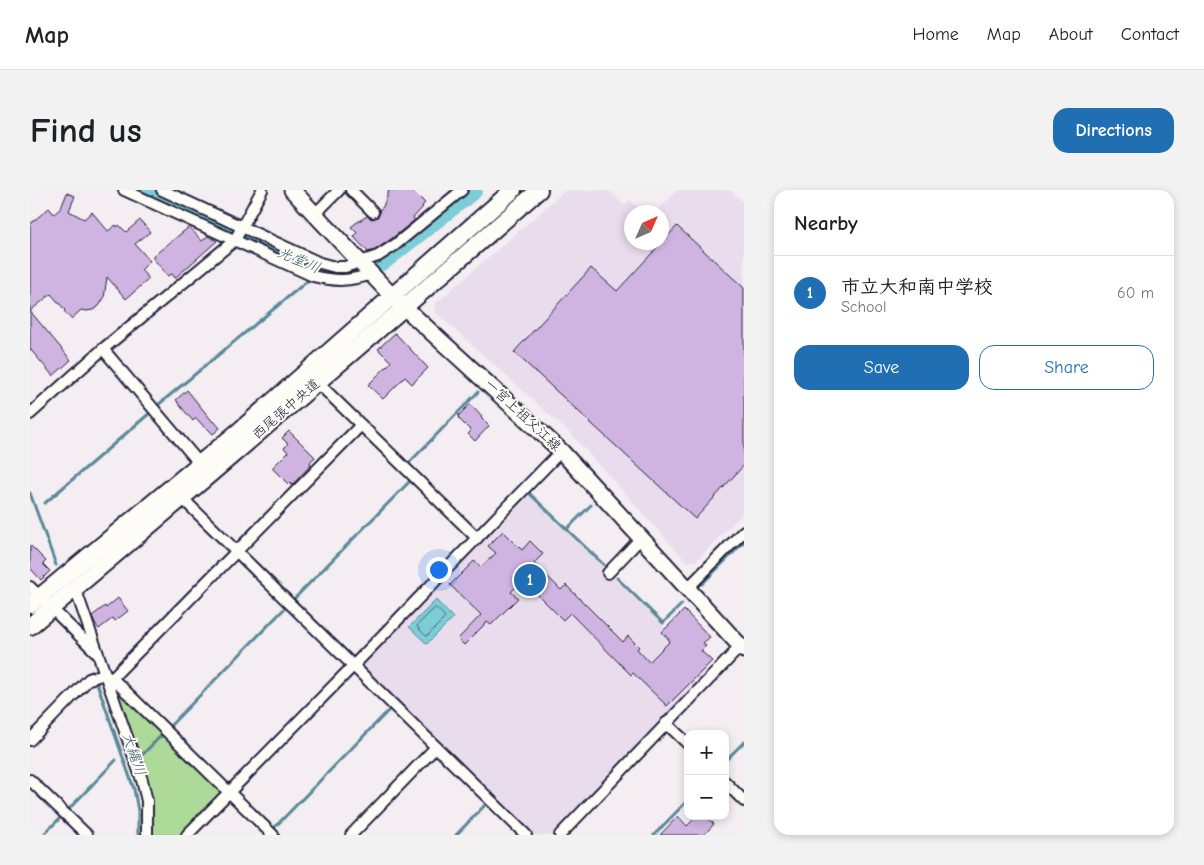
<!DOCTYPE html>
<html lang="en">
<head>
<meta charset="utf-8">
<style>
	body { margin:0; font-family:"Comic Neue","Klee One",sans-serif; background:#f2f2f2; color:#202124 }
	.controls { position:absolute; right:15px; bottom:15px; display:grid; overflow:hidden; border-radius:10px; box-shadow:0 2px 8px #0003 }
	.controls button { width:45px; height:45px; display:grid; place-items:center; padding:0; border:0; border-bottom:1px solid #e0e0e0; background:#fff; color:#202124; font:25px sans-serif }
	.compass { position:absolute; left:594px; top:15px; width:45px; height:45px; border-radius:50%; background:#fff; box-shadow:0 2px 8px #0003; rotate:45deg }
	.you { position:absolute; left:408px; top:379px; width:18px; height:18px; margin:-12px; border:4px solid #fff; border-radius:50%; background:#1a73e8; box-shadow:0 0 0 8px #1a73e833 }
	.badge { display:grid; place-items:center; width:32px; height:32px; border-radius:50%; background:#1f6fb2; color:#fff; font-size:16px; font-weight:700 }
	.pin { position:absolute; translate:-50% -50%; border:2px solid #fff; box-shadow:0 1px 5px #0006 }
	.list { margin:0; padding:0; list-style:none }
	h2 { display:flex; justify-content:space-between; align-items:center; height:65px; margin:0; padding:0 20px; font-size:21px }
	h2 small { font-size:16px; font-weight:400; color:#757577 }
	.list li { display:grid; grid-template-columns:32px 1fr auto; gap:15px; align-items:center; box-sizing:border-box; height:75px; padding:0 20px; border-top:1px solid #e0e0e0 }
	.list b { display:block; font-size:19px; white-space:nowrap }
	.list p { margin:0; font-size:16px; white-space:nowrap; color:#757577 }
	.list em { font-size:16px; font-style:normal; color:#757577 }
	.actions { display:flex; gap:10px; padding:15px 20px }
	.actions a { flex:1; padding:11px 0; border:1px solid #1f6fb2; border-radius:15px; text-align:center; font-size:18px; color:#1f6fb2 }
	.actions .main { background:#1f6fb2; color:#fff }
	.map { position:relative; flex:none; width:714px; height:645px; overflow:hidden; border-radius:15px }
	header { display:flex; align-items:center; gap:30px; box-sizing:border-box; height:70px; padding:0 25px; background:#fff; border-bottom:1px solid #e0e0e0 }
	header strong { font-size:24px }
	nav { display:flex; gap:28px; margin-inline-start:auto; font-size:18px }
	.intro { display:flex; align-items:center; justify-content:space-between; box-sizing:border-box; height:120px; padding:0 30px }
	h1 { margin:0; font-size:35px }
	.button { padding:12px 22px; border-radius:15px; background:#1f6fb2; color:#fff; font-size:18px; font-weight:700 }
	main { display:flex; gap:30px; padding:0 30px }
	aside { flex:1; background:#fff; border-radius:15px; box-shadow:0 2px 8px #0003 }
	.map>svg:first-child { display:block }
</style>
</head>
<body>
<header>
<strong>Map</strong>
<nav><a>Home</a><a>Map</a><a>About</a><a>Contact</a></nav>
</header>
<div class="intro"><h1>Find us</h1><a class="button">Directions</a></div>
<main>
<div class="map">
<svg width="714" height="645" viewBox="0 0 714 645">
	<rect width="100%" height="100%" fill="#f4edf2"/>
	<filter id="ink" filterUnits="userSpaceOnUse"><feTurbulence type="fractalNoise" baseFrequency=".02" numOctaves="2"/><feDisplacementMap in="SourceGraphic" scale="10" xChannelSelector="R" yChannelSelector="G"/><feConvolveMatrix kernelMatrix="1 2 1 2 8 2 1 2 1" color-interpolation-filters="sRGB"/></filter>
	<g filter="url(#ink)">
		<g fill="#e9dced">
			<polygon points="536,0 578,0 594,15 600,10 613,22 602,22 602,52 632,52 632,22 626,22 648,0 700,0 714,13 714,322 666,371 657,372 541,244 404,121 405,114"/>
			<polygon points="498,303 680,482 523,645 501,645 328,477"/>
		</g>
		<g fill="#adda99" stroke="#687e6a">
			<polygon points="82,493 133,542 107,569"/>
			<path d="M134 543 194 602 152 645H123C124 619 115 595 108 571Z"/>
		</g>
		<polygon fill="#7ccdd5" stroke="#588997" points="406,410 423,428 397,454 379,437"/>
		<g fill="none" stroke-linecap="round" stroke-linejoin="round">
			<path stroke="#466679" stroke-width="1" d="M405 418C409 419 414 425 415 428L398 445 396 446 388 438 387 436Z"/>
			<g stroke="#588997" stroke-width="3">
				<polyline points="128,215 281,88"/>
				<polyline points="377,275 448,202"/>
				<polyline points="0,303 26,375"/>
				<polyline points="499,303 574,375"/>
				<polyline points="15,313 121,222"/>
				<polyline points="537,339 561,315"/>
				<polyline points="587,388 633,433 652,414"/>
				<polyline points="672,394 714,352"/>
				<polyline points="262,411 381,290"/>
				<polyline points="67,493 104,599 108,621 108,645"/>
				<polyline points="137,535 139,537 257,416"/>
				<polyline points="110,567 134,543"/>
				<polyline points="695,571 714,552"/>
				<polyline points="37,621 86,570"/>
				<polyline points="243,639 359,520"/>
				<polyline points="13,645 33,625"/>
				<polyline points="426,645 456,614"/>
				<polyline points="624,645 658,610"/>
			</g>
			<polyline stroke="#7ccdd5" stroke-width="19" points="111,0 193,35 286,78 307,84 332,80 354,70 443,0"/>
		</g>
		<g fill="#cfb3e0" stroke="#22223b">
			<polygon points="359,0 382,0 395,13 392,16 393,17 383,28 385,30 361,49 345,60 338,62 324,47 327,43 321,37 326,33 337,26 342,29 347,27 350,23 349,20 353,17"/>
			<polygon points="37,3 45,6 39,21 54,29 62,22 78,41 86,35 87,37 89,35 96,42 110,30 120,42 105,54 120,71 111,80 119,89 96,109 77,87 74,108 69,116 63,120 56,121 51,120 41,129 34,121 35,120 21,104 0,121 41,170 23,186 0,159 0,34 19,18 24,24 31,18"/>
			<polygon points="647,36 714,98 714,275 665,329 484,162 561,78 587,101"/>
			<polygon points="159,37 172,51 178,46 187,51 145,88 142,84 138,86 122,67"/>
			<polygon points="365,143 398,178 382,194 375,187 353,209 338,195 361,172 348,159"/>
			<polygon points="157,200 183,232 184,231 190,238 183,244 177,238 176,239 166,228 163,231 147,212 148,212 146,210"/>
			<polygon points="440,214 452,227 451,228 459,236 445,251 438,244 441,241 428,228 429,227 428,226"/>
			<polygon points="259,241 285,267 280,272 281,275 262,295 260,292 258,294 242,278 258,262 254,258 258,254 252,248"/>
			<polygon points="473,341 492,360 500,351 513,364 504,373 531,400 536,395 593,452 598,446 609,457 607,459 619,472 640,451 632,442 654,420 680,447 673,453 676,456 671,461 682,471 637,516 603,483 601,485 540,423 533,430 493,390 481,402 488,408 461,435 457,432 434,455 428,449 451,425 420,395 444,371 451,377 466,363 458,356"/>
			<polygon points="0,355 16,371 13,374 20,381 11,390 0,378"/>
			<polygon points="88,408 98,421 85,431 83,428 69,439 65,434 62,426 75,416 76,418"/>
			<polygon points="648,626 657,636 667,626 675,626 684,634 674,645 630,645"/>
		</g>
		<g fill="none" stroke-linecap="round" stroke-linejoin="round">
			<g stroke="#22223b" stroke-width="14">
				<g id="street">
					<path d="M94 0 283 86C307 92 319 91 342 84"/>
					<polyline points="132,0 290,73 305,77 315,77 348,66 365,55 432,0"/>
					<polyline points="321,0 343,22"/>
					<polyline points="285,24 309,0"/>
					<polyline points="73,159 170,274"/>
					<polyline points="287,192 447,348"/>
					<polyline points="0,224 73,159 205,50 232,0"/>
					<polyline points="152,308 496,645"/>
					<polyline points="578,383 611,348"/>
					<polyline points="0,397 65,461"/>
					<polyline points="45,398 112,590 117,611 117,645"/>
					<polyline points="657,399 714,341"/>
					<polyline points="82,488 243,645"/>
					<polyline points="636,533 658,554"/>
					<polyline points="0,550 59,489 74,484 82,488 331,235"/>
					<polyline points="0,590 57,645"/>
					<polyline points="695,592 714,611"/>
					<polyline points="157,645 323,476 531,261"/>
					<polyline points="321,645 406,557"/>
					<polyline points="530,645 710,457"/>
				</g>
			</g>
			<g stroke="#22223b" stroke-width="19">
				<polyline id="secondary" points="262,0 362,106 531,261 714,460"/>
			</g>
			<g stroke="#22223b" stroke-width="20">
				<g id="primary">
					<polyline points="0,415 208,242 483,0"/>
					<path d="M0 436C171 293 341 147 509 0"/>
				</g>
			</g>
			<use href="#street" stroke="#fdfcf7" stroke-width="10"/>
			<use href="#secondary" stroke="#fdfcf7" stroke-width="15"/>
			<use href="#primary" stroke="#fdfcf7" stroke-width="16"/>
		</g>
	</g>
	<g text-anchor="middle" dominant-baseline="central" stroke-width="4" stroke-linejoin="round" paint-order="stroke">
		<g font-size="14" fill="#22223b" stroke="#fdfcf7">
			<text transform="translate(256 219) rotate(-41)">西尾張中央道</text>
			<text transform="translate(493 225) rotate(43)">一宮上祖父江線</text>
		</g>
		<g font-size="15" font-style="italic" fill="#425e71" stroke="#fdfcf7">
			<text transform="translate(269 70) rotate(23)">光堂川</text>
			<text transform="translate(104 564) rotate(71)">大縄川</text>
		</g>
	</g>
</svg>
<div class="controls">
<button>+</button>
<button>−</button>
</div>
<svg class="compass" viewBox="-18 -18 36 36"><path d="M0-13l5 13h-10z" fill="#e53935"/><path d="M0 13l5-13h-10z" fill="#757577"/></svg>
<div class="you"></div>
<div class="pin badge" style="left:500px;top:390px">1</div>
</div>
<aside>
<h2>Nearby<small></small></h2>
<ul class="list">
<li><span class="badge">1</span><div><b>市立大和南中学校</b><p>School</p></div><em>60 m</em></li>
</ul>
<div class="actions"><a class="main">Save</a><a>Share</a></div>
</aside>
</main>
</body>
</html>
